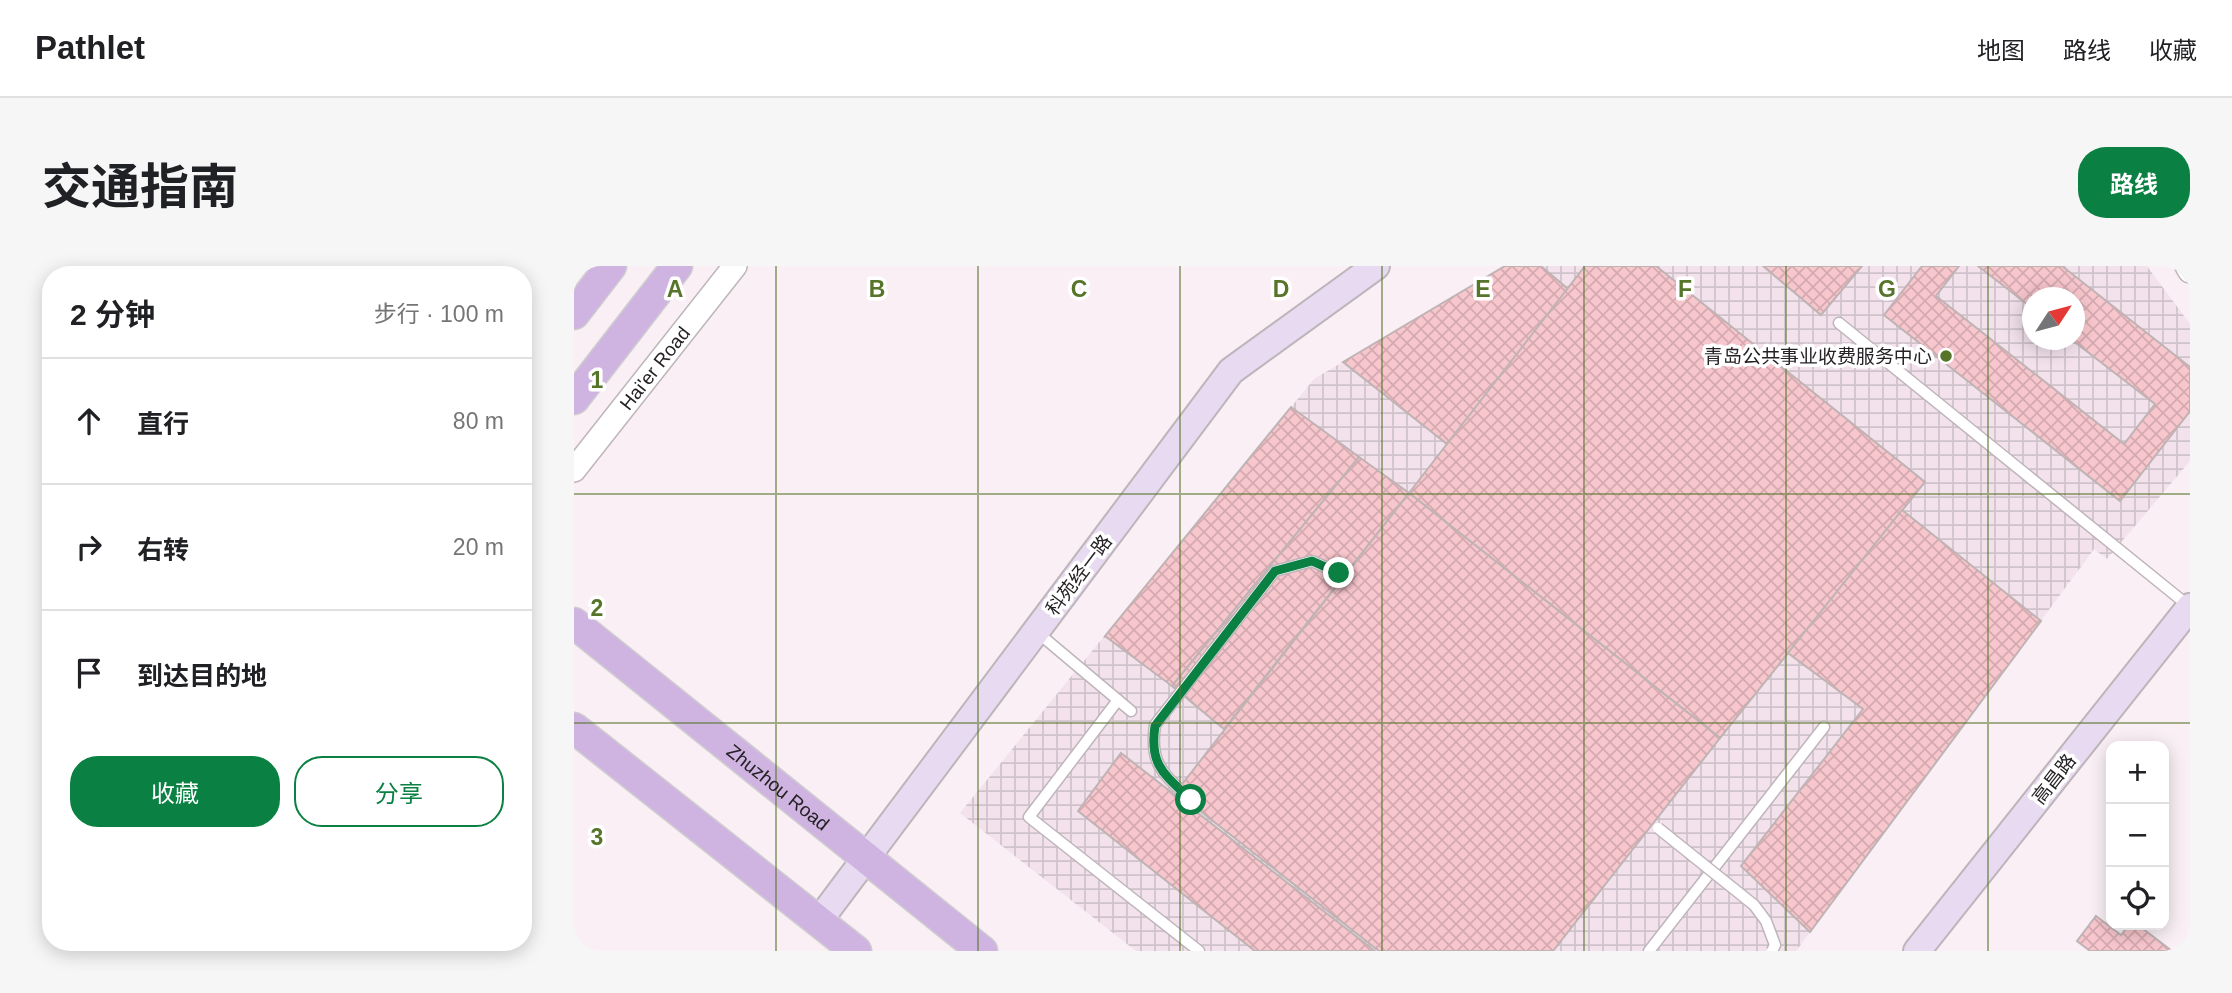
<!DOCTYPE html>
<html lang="zh">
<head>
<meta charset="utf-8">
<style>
	body { margin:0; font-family:Arial,"Noto Sans SC",sans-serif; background:#f6f6f6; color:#202124 }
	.controls { position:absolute; right:21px; bottom:21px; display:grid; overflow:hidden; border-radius:14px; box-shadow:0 4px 18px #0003 }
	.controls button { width:63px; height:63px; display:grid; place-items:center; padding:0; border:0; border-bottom:2px solid #e0e0e0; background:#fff; color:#202124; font:35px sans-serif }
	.compass { position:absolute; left:1448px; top:21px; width:63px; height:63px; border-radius:50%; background:#fff; box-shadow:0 4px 18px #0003; rotate:54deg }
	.stop { position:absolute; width:21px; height:21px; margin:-16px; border:5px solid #0b8043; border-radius:50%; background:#fff }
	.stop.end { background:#0b8043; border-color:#fff; box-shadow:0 2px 7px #0008 }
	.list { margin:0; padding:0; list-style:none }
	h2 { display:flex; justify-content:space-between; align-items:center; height:91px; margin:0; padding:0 28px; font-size:30px }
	h2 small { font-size:23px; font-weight:400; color:#757577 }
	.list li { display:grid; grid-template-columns:46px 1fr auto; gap:21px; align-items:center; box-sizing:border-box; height:126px; padding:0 28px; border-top:2px solid #e0e0e0 }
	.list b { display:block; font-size:26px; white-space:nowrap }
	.list em { font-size:23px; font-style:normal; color:#757577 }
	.actions { display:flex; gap:14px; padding:21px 28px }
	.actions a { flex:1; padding:16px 0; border:2px solid #0b8043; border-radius:28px; text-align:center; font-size:24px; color:#0b8043 }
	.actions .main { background:#0b8043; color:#fff }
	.icon { flex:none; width:38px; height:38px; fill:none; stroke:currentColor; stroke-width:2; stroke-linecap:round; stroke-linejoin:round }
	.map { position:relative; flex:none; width:1616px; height:685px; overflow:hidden; border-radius:28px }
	header { display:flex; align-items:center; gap:42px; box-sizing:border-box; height:98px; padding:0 35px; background:#fff; border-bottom:2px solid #e0e0e0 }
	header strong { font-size:33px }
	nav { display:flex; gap:38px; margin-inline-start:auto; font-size:24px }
	.intro { display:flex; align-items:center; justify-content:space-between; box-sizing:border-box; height:168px; padding:0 42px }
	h1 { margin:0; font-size:49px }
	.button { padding:18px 32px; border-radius:28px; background:#0b8043; color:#fff; font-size:24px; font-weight:700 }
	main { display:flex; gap:42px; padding:0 42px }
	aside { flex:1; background:#fff; border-radius:28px; box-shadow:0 4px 18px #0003 }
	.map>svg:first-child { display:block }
</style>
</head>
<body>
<header>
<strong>Pathlet</strong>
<nav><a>地图</a><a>路线</a><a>收藏</a></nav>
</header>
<div class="intro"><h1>交通指南</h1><a class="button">路线</a></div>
<main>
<aside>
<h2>2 分钟<small>步行 · 100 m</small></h2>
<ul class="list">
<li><svg class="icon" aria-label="ahead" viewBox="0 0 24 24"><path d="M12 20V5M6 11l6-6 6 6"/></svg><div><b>直行</b></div><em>80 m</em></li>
<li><svg class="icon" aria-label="right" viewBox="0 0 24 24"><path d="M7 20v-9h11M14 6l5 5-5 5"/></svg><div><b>右转</b></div><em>20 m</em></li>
<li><svg class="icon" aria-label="arrive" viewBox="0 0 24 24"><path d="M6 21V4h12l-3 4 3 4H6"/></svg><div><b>到达目的地</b></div></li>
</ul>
<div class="actions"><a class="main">收藏</a><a>分享</a></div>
</aside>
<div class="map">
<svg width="1616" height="685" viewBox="0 0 1616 685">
	<defs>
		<pattern id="industrial-grid" width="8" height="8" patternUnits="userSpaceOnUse" patternTransform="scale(1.75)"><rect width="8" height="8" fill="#f3e2ec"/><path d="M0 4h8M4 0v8" fill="none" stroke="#d0c2ca"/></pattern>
		<pattern id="building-cross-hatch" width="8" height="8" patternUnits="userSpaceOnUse" patternTransform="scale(1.75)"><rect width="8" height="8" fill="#f8c6cd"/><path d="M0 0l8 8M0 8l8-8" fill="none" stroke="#d4aab0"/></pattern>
	</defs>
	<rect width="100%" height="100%" fill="#f9eff5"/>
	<path fill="url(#industrial-grid)" fill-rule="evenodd" d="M931 0H1573L1616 58V195L1533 293 1520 283 1222 685H562L386 547 740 113ZM1458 32H1500V74H1458Z"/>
	<g fill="url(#building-cross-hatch)" stroke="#bfb3b4" stroke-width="2">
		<polygon points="931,0 967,0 994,23 873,178 769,96"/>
		<polygon points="1011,0 1082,0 1351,216 1146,472 835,227"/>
		<polygon points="1189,0 1288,0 1247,49"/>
		<polygon points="1348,0 1385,0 1362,30 1550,178 1581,138 1498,74 1500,74 1500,32 1458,32 1458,42 1404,0 1488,0 1616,101 1616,145 1546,235 1310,49"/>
		<polygon points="717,141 785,191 598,420 531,370"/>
		<polygon points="785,191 835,227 650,463 598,420"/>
		<polygon points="835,227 1146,472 979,685 805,685 602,526"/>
		<polygon points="1328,244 1467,355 1236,666 1167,600 1289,443 1214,387"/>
		<polygon points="547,487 801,685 681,685 504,545"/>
		<polygon points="1522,650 1547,669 1555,659 1564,659 1598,685 1516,685 1503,675"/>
	</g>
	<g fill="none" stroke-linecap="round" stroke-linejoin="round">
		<g stroke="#beb5bb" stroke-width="13">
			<g id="service">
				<polyline points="1265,57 1616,341"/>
				<polyline points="463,366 557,445"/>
				<polyline points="544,434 455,551 625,685"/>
				<path d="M617 534C590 508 575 499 581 459L701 305 738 295 765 307"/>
				<polyline points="1075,685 1250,461"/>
			</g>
		</g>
		<g stroke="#beb5bb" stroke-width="26">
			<g id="tertiary">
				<polyline points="1613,0 1616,5"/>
				<path id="s1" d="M0 204 161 0"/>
			</g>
		</g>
		<g stroke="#beb5bb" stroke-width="30">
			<g id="secondary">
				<polyline points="244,656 657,105 802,0"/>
				<polyline points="1343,685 1616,341"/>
			</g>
		</g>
		<g stroke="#cfcecf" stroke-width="33">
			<g id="primary">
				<polyline points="0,48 37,0"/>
				<polyline points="0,133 103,0"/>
				<path id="s2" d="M0 357 408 685"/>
				<polyline points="0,462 282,685"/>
			</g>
		</g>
		<use href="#service" stroke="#fff" stroke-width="10"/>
		<use href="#tertiary" stroke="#fff" stroke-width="23"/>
		<use href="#secondary" stroke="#e7daf1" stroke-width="26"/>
		<use href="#primary" stroke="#cfb4e2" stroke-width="30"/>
		<g stroke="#beb5bb" stroke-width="13" stroke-linecap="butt">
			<polyline id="service-bridge" points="1084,562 1180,639 1192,655 1201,679 1198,685"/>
		</g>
		<use href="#service-bridge" stroke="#fff" stroke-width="10"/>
	</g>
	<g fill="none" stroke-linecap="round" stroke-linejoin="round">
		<path stroke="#0b8043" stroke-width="9" d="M617 534C590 508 575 499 581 460L701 305 738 295 765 307"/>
	</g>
	<path fill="none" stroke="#56742a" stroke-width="2" stroke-opacity="0.55" d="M202 0V685M404 0V685M606 0V685M808 0V685M1010 0V685M1212 0V685M1414 0V685M0 228H1616M0 457H1616"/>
	<circle fill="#56742a" stroke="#fff" stroke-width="2.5" cx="1372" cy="90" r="7"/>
	<g text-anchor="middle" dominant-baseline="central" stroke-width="7" stroke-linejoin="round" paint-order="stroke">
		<g font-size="19" fill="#252124" stroke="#fff" text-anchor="end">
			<text x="1358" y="90">青岛公共事业收费服务中心</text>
		</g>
		<g font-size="19" fill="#252124" stroke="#fff">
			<text stroke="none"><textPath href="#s1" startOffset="130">Hai'er Road</textPath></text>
			<text transform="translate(505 309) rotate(-53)">科苑经一路</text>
			<text transform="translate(1480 513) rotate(-52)">高昌路</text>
			<text stroke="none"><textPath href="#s2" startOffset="262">Zhuzhou Road</textPath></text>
		</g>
	</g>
	<g font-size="23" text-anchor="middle" font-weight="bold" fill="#56742a" stroke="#fff" stroke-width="7" stroke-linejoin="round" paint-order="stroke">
		<text x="101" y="31">A</text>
		<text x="303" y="31">B</text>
		<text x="505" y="31">C</text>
		<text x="707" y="31">D</text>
		<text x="909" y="31">E</text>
		<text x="1111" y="31">F</text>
		<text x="1313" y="31">G</text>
		<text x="23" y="122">1</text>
		<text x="23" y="350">2</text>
		<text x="23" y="579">3</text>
	</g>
</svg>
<div class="controls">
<button>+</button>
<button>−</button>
<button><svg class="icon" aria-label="locate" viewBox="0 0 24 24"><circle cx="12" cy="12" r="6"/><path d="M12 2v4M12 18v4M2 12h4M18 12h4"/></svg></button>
</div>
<svg class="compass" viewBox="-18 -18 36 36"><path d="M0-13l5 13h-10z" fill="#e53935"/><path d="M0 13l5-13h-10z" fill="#757577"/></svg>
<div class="stop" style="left:617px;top:534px"></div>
<div class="stop end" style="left:765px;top:307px"></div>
</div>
</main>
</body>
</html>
